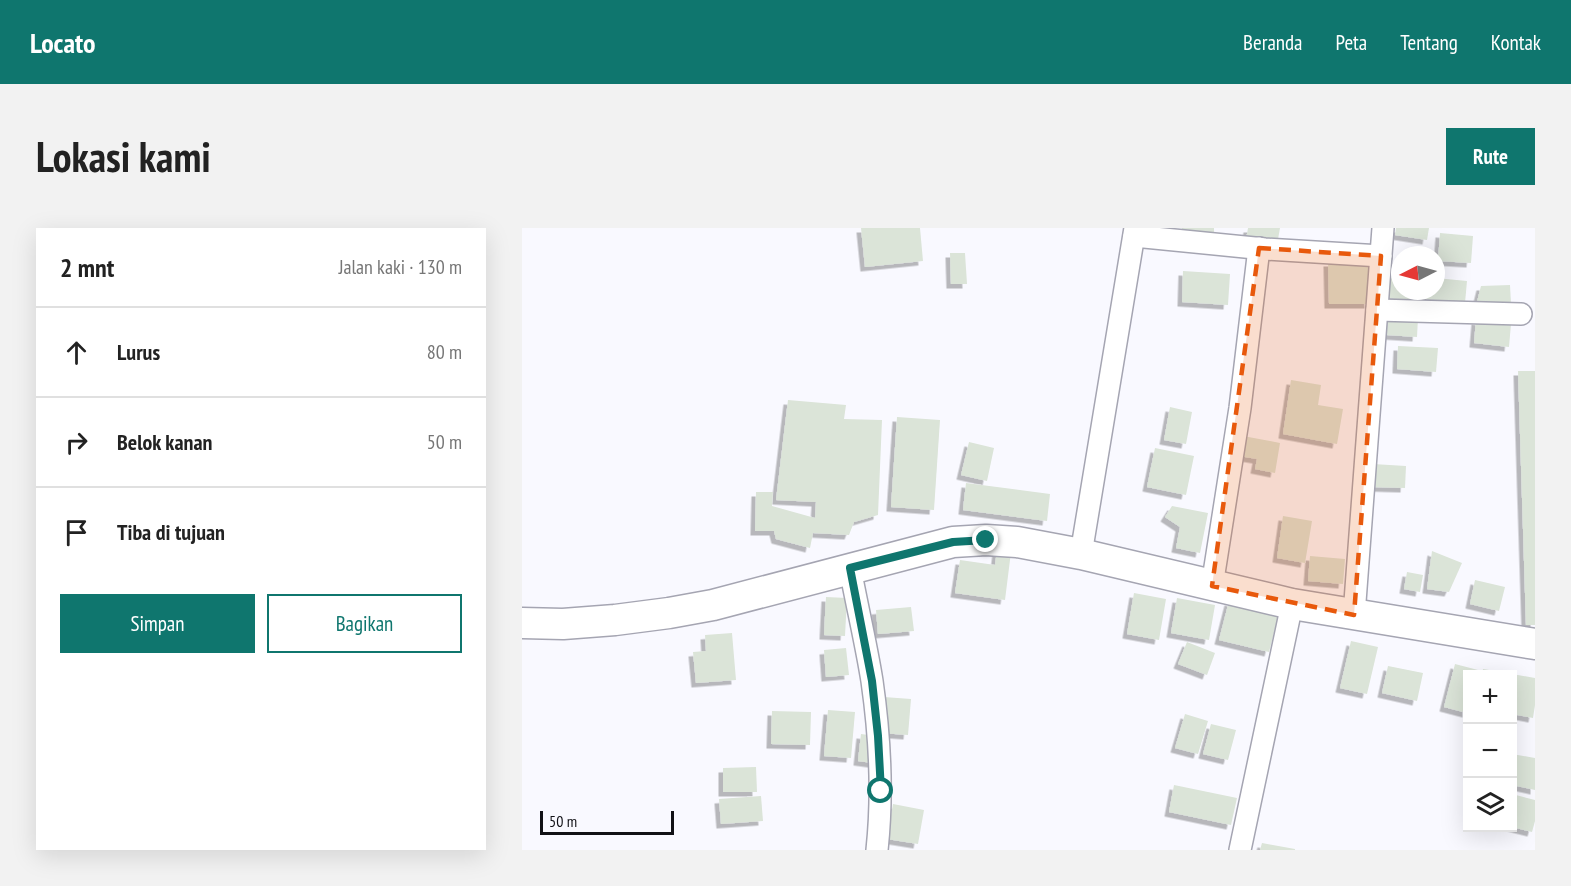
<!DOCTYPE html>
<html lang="id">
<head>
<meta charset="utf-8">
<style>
	body { margin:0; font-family:"PT Sans Narrow",sans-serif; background:#f2f2f2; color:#222 }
	.controls { position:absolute; right:18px; bottom:18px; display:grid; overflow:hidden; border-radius:0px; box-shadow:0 6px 24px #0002 }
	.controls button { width:54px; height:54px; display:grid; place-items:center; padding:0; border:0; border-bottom:2px solid #e0e0e0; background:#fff; color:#222; font:30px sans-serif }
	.compass { position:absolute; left:869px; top:18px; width:54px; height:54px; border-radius:50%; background:#fff; box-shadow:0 6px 24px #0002; rotate:264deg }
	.scale { position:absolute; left:18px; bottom:15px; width:134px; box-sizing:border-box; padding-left:6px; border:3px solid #111116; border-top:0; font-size:16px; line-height:21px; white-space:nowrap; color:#111116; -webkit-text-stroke:4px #f9f9ff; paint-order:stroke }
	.stop { position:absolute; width:18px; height:18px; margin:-14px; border:4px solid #0f766e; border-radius:50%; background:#fff }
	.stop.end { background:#0f766e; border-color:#fff; box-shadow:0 2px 6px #0008 }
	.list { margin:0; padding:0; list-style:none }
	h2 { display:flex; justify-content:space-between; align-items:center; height:78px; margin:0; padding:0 24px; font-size:26px }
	h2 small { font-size:20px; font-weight:400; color:#767676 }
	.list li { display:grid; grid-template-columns:39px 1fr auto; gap:18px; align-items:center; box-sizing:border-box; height:90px; padding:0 24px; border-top:2px solid #e0e0e0 }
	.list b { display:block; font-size:22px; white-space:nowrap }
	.list em { font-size:20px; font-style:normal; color:#767676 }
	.actions { display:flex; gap:12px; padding:18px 24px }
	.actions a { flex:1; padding:14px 0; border:2px solid #0f766e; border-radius:0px; text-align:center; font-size:21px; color:#0f766e }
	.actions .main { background:#0f766e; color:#fff }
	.icon { flex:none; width:33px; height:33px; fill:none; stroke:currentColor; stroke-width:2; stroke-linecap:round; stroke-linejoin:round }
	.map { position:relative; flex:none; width:1013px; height:622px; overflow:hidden; border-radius:0px }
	header { display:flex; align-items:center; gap:36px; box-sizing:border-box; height:84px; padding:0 30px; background:#0f766e; color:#fff }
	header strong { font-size:28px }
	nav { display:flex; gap:33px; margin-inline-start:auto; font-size:21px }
	.intro { display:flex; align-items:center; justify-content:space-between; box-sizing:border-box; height:144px; padding:0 36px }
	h1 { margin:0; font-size:42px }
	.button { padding:15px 27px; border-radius:0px; background:#0f766e; color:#fff; font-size:21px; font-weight:700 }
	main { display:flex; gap:36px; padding:0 36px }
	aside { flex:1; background:#fff; border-radius:0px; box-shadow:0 6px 24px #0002 }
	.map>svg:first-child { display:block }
</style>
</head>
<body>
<header>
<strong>Locato</strong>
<nav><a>Beranda</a><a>Peta</a><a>Tentang</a><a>Kontak</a></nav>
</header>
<div class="intro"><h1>Lokasi kami</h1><a class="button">Rute</a></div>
<main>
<aside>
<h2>2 mnt<small>Jalan kaki · 130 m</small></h2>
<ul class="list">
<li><svg class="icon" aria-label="ahead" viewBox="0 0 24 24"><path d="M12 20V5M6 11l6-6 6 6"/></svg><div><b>Lurus</b></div><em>80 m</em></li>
<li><svg class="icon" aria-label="right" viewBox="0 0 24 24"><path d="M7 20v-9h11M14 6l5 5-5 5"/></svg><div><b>Belok kanan</b></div><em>50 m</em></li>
<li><svg class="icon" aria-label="arrive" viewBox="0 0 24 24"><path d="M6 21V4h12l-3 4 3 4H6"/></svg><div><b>Tiba di tujuan</b></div></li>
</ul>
<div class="actions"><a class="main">Simpan</a><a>Bagikan</a></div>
</aside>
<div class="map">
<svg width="1013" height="622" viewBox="0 0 1013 622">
	<defs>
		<filter id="shadow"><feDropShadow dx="-4.5" dy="4.5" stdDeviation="0" flood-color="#0004"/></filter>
	</defs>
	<rect width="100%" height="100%" fill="#f9f9ff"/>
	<g fill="#dbe4d8" filter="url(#shadow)">
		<polygon points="339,0 398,0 401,33 343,39"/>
		<polygon points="660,0 692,0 692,6 659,3"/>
		<polygon points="726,0 758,0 755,17 724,12"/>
		<polygon points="874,0 907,0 905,12 873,7"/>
		<polygon points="918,5 951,8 949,35 916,33"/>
		<polygon points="428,25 443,25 445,56 429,56"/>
		<polygon points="806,34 846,34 847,76 807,76"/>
		<polygon points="661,43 708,46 706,77 660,74"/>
		<polygon points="865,50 878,51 878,63 894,63 894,72 864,70"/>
		<polygon points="914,50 945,53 943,75 904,71 905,63 914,63"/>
		<polygon points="988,57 989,76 954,78 959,58"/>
		<polygon points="866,88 896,90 895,109 865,107"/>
		<polygon points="954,92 989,96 987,119 952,115"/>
		<polygon points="876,118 916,120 914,144 875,141"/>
		<polygon points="996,143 1013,143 1013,397 1004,397"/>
		<polygon points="769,152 799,157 796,177 821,181 815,216 761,206"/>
		<polygon points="266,172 324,177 322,191 360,192 356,287 332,294 327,307 291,305 288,320 254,311 252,303 233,303 234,264 251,264 250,278 293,290 294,274 254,272"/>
		<polygon points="648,179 670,184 664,216 642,212"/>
		<polygon points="375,189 418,192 412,282 369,279"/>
		<polygon points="721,208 758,215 753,245 733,241 735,231 717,228"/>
		<polygon points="447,214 472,220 465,253 439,247"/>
		<polygon points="633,220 672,228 664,267 625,259"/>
		<polygon points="851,236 884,238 883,260 850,259"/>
		<polygon points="444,255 528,266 525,293 441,282"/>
		<polygon points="650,278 686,285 678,325 654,320 658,299 643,289"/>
		<polygon points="761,288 790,293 783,335 755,330"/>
		<polygon points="475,322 489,324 483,372 433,365 438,332 473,337"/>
		<polygon points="910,323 940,335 927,364 905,361"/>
		<polygon points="788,328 823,331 821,356 786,353"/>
		<polygon points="885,344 901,347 898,364 882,361"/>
		<polygon points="953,352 983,359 977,383 948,376"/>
		<polygon points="612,365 644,371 637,412 605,406"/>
		<polygon points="304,369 325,370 323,408 302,407"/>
		<polygon points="655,370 693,377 687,412 649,405"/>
		<polygon points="707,373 757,385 747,424 697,412"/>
		<polygon points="389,379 392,403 356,406 354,382"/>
		<polygon points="210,405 214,452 174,455 171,424 184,423 183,407"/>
		<polygon points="829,413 856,419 845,466 818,460"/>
		<polygon points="665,414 693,425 685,447 656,436"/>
		<polygon points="324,420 327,447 304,449 302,422"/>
		<polygon points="933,436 956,442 955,446 945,446 945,485 922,479"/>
		<polygon points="866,438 901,445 895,473 860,465"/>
		<polygon points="961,441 986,445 986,446 960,446"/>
		<polygon points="990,446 1013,450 1013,477 1011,490 990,486"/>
		<polygon points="362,469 389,471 386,507 359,505"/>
		<polygon points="306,482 333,484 329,530 302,528"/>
		<polygon points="250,483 289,484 288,517 249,516"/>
		<polygon points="663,486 686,493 676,526 653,520"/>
		<polygon points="689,496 714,502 706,532 681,526"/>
		<polygon points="339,506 354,508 358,536 336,533"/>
		<polygon points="990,526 1013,530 1013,562 990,557"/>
		<polygon points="234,539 235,564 201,564 201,540"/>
		<polygon points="652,557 715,570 709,597 647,584"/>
		<polygon points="990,566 1013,572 1013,593 1010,604 990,599"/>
		<polygon points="239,568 241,593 199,596 197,571"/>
		<polygon points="371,576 402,582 396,616 365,611"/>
		<polygon points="740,615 773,621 773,622 738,622"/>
	</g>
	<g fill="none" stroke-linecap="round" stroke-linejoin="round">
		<g stroke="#a5a5b2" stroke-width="24">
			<g id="minor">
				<polyline points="612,8 743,21 859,28"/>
				<polyline points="855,82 999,86"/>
				<polyline points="559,326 613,0"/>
				<path d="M328 340C335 378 344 415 350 453 358 509 361 566 355 622"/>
				<polyline points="690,358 718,180 737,20"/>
				<polyline points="832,387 861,0"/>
				<polyline points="718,622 770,376"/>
			</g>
		</g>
		<g stroke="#a5a5b2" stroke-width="33">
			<polyline id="secondary" points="0,395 41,396 93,392 147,385 191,377 431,314 464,312 495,314 559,326 770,376 1013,416"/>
		</g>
		<use href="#minor" stroke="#fff" stroke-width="21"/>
		<use href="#secondary" stroke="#fff" stroke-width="30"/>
	</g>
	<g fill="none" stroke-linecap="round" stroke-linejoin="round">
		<polyline stroke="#0f766e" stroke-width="8" points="359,563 356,508 350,453 328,340 431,314 464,312"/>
	</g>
	<path fill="#e8590c" fill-opacity="0.2" stroke="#e8590c" stroke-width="4.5" stroke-dasharray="12 8" stroke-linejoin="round" d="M737 20 859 28 832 387 690 358Z"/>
</svg>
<div class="controls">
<button>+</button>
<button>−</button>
<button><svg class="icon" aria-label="layers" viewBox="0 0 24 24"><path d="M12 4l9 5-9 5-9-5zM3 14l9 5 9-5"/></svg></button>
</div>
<svg class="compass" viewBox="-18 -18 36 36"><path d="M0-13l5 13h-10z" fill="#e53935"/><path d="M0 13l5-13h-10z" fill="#767676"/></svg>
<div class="scale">50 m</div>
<div class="stop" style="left:359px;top:563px"></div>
<div class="stop end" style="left:464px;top:312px"></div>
</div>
</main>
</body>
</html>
